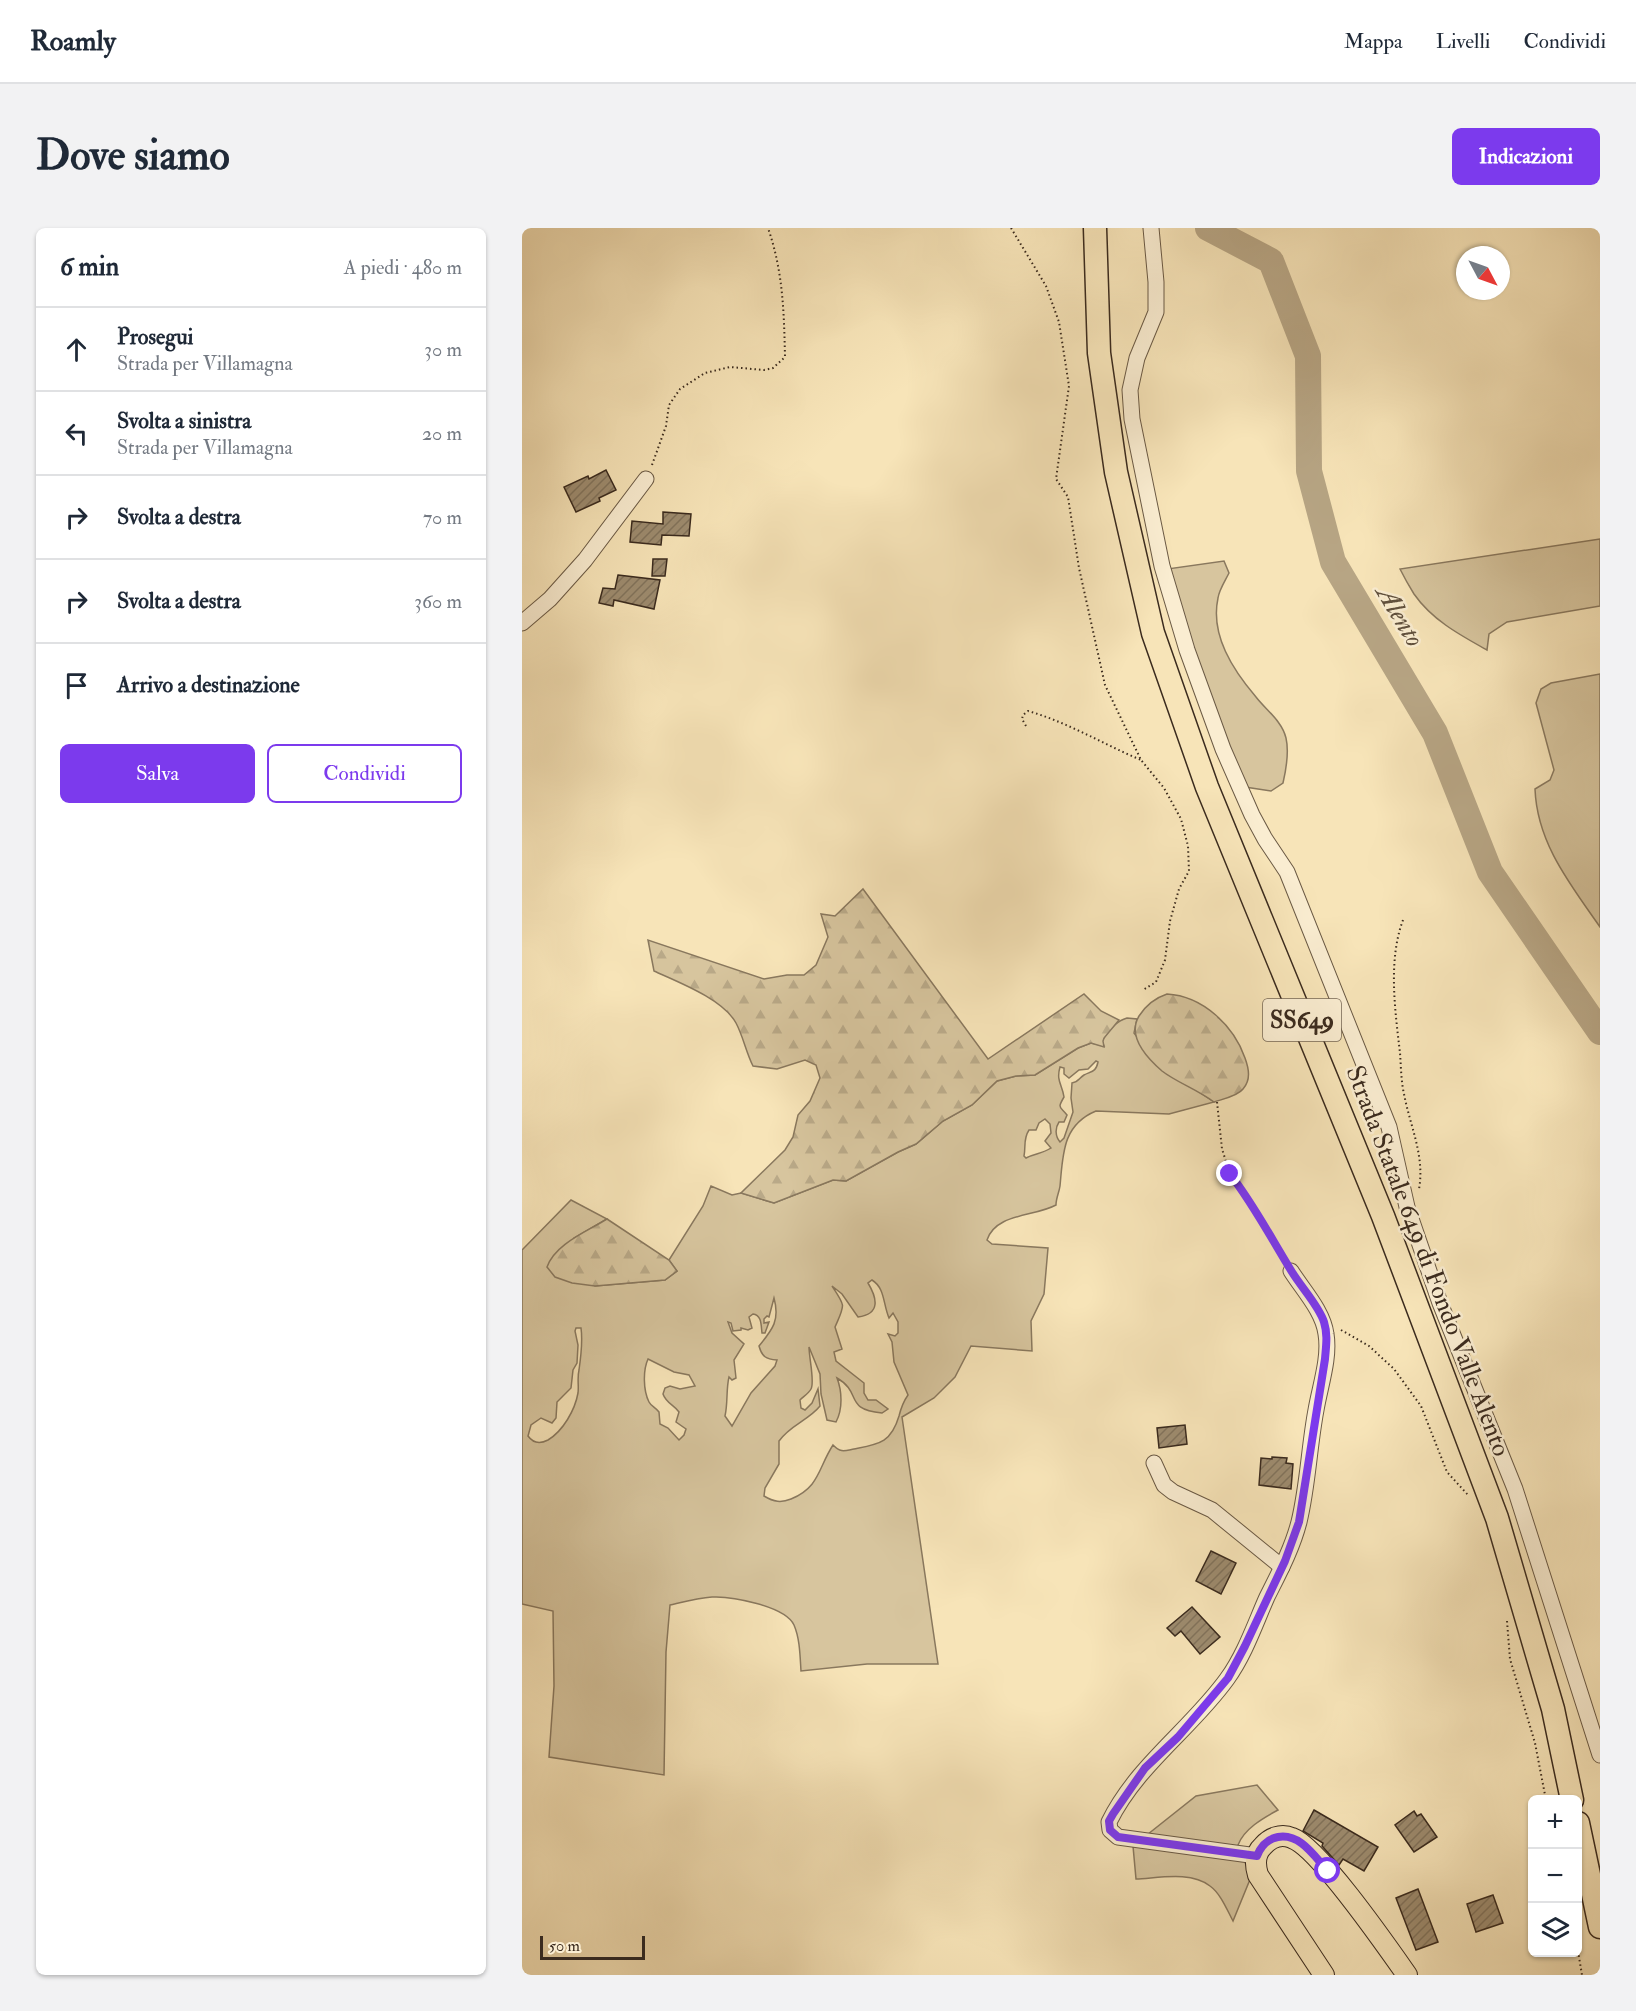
<!DOCTYPE html>
<html lang="it">
<head>
<meta charset="utf-8">
<style>
	body { margin:0; font-family:"IM FELL Double Pica",serif; background:#f2f2f3; color:#1f2937 }
	.controls { position:absolute; right:18px; bottom:18px; display:grid; overflow:hidden; border-radius:9px; box-shadow:0 2px 4px #0004 }
	.controls button { width:54px; height:54px; display:grid; place-items:center; padding:0; border:0; border-bottom:2px solid #e0e1e3; background:#fff; color:#1f2937; font:30px sans-serif }
	.compass { position:absolute; left:934px; top:18px; width:54px; height:54px; border-radius:50%; background:#fff; box-shadow:0 2px 4px #0004; rotate:131deg }
	.scale { position:absolute; left:18px; bottom:15px; width:105px; box-sizing:border-box; padding-left:6px; border:3px solid #3b2b1e; border-top:0; font-size:16px; line-height:21px; white-space:nowrap; color:#3b2b1e; -webkit-text-stroke:4px #faedd1; paint-order:stroke }
	.stop { position:absolute; width:18px; height:18px; margin:-14px; border:4px solid #7c3aed; border-radius:50%; background:#fff }
	.stop.end { background:#7c3aed; border-color:#fff; box-shadow:0 2px 6px #0008 }
	.list { margin:0; padding:0; list-style:none }
	h2 { display:flex; justify-content:space-between; align-items:center; height:78px; margin:0; padding:0 24px; font-size:26px }
	h2 small { font-size:20px; font-weight:400; color:#747a83 }
	.list li { display:grid; grid-template-columns:39px 1fr auto; gap:18px; align-items:center; box-sizing:border-box; height:84px; padding:0 24px; border-top:2px solid #e0e1e3 }
	.list b { display:block; font-size:22px; white-space:nowrap }
	.list p { margin:0; font-size:20px; white-space:nowrap; color:#747a83 }
	.list em { font-size:20px; font-style:normal; color:#747a83 }
	.actions { display:flex; gap:12px; padding:18px 24px }
	.actions a { flex:1; padding:14px 0; border:2px solid #7c3aed; border-radius:9px; text-align:center; font-size:21px; color:#7c3aed }
	.actions .main { background:#7c3aed; color:#fff }
	.icon { flex:none; width:33px; height:33px; fill:none; stroke:currentColor; stroke-width:2; stroke-linecap:round; stroke-linejoin:round }
	.map { position:relative; flex:none; width:1078px; height:1747px; overflow:hidden; border-radius:9px }
	header { display:flex; align-items:center; gap:36px; box-sizing:border-box; height:84px; padding:0 30px; background:#fff; border-bottom:2px solid #e0e1e3 }
	header strong { font-size:28px }
	nav { display:flex; gap:33px; margin-inline-start:auto; font-size:21px }
	.intro { display:flex; align-items:center; justify-content:space-between; box-sizing:border-box; height:144px; padding:0 36px }
	h1 { margin:0; font-size:42px }
	.button { padding:15px 27px; border-radius:9px; background:#7c3aed; color:#fff; font-size:21px; font-weight:700 }
	main { display:flex; gap:36px; padding:0 36px }
	aside { flex:1; background:#fff; border-radius:9px; box-shadow:0 2px 4px #0004 }
	.map>svg:first-child { display:block }
</style>
</head>
<body>
<header>
<strong>Roamly</strong>
<nav><a>Mappa</a><a>Livelli</a><a>Condividi</a></nav>
</header>
<div class="intro"><h1>Dove siamo</h1><a class="button">Indicazioni</a></div>
<main>
<aside>
<h2>6 min<small>A piedi · 480 m</small></h2>
<ul class="list">
<li><svg class="icon" aria-label="ahead" viewBox="0 0 24 24"><path d="M12 20V5M6 11l6-6 6 6"/></svg><div><b>Prosegui</b><p>Strada per Villamagna</p></div><em>30 m</em></li>
<li><svg class="icon" aria-label="left" viewBox="0 0 24 24"><path d="M17 20v-9H6M10 6l-5 5 5 5"/></svg><div><b>Svolta a sinistra</b><p>Strada per Villamagna</p></div><em>20 m</em></li>
<li><svg class="icon" aria-label="right" viewBox="0 0 24 24"><path d="M7 20v-9h11M14 6l5 5-5 5"/></svg><div><b>Svolta a destra</b></div><em>70 m</em></li>
<li><svg class="icon" aria-label="right" viewBox="0 0 24 24"><path d="M7 20v-9h11M14 6l5 5-5 5"/></svg><div><b>Svolta a destra</b></div><em>360 m</em></li>
<li><svg class="icon" aria-label="arrive" viewBox="0 0 24 24"><path d="M6 21V4h12l-3 4 3 4H6"/></svg><div><b>Arrivo a destinazione</b></div></li>
</ul>
<div class="actions"><a class="main">Salva</a><a>Condividi</a></div>
</aside>
<div class="map">
<svg width="1078" height="1747" viewBox="0 0 1078 1747">
	<defs>
		<pattern id="forest-firs" width="22" height="20" patternUnits="userSpaceOnUse" patternTransform="scale(1.5)"><rect width="22" height="20" fill="#d7c59e"/><path d="M5 1l3.5 6h-7zM16 11l3.5 6h-7z" fill="#b9a988"/></pattern>
		<pattern id="building-hatch" width="6" height="6" patternUnits="userSpaceOnUse" patternTransform="scale(1.5)"><rect width="6" height="6" fill="#9d8b6e"/><path d="M-1 1l2-2M0 6l6-6M5 7l2-2" fill="none" stroke="#81725a"/></pattern>
	</defs>
	<rect width="100%" height="100%" fill="#f7e4b8"/>
	<filter id="stains"><feTurbulence type="fractalNoise" baseFrequency=".00333" numOctaves="4"/><feColorMatrix values="0 0 0 0 .2 0 0 0 0 .09 0 0 0 0 .02 0 0 0 .5 -.17"/></filter>
	<radialGradient id="worn" r=".72"><stop offset=".6" stop-color="#630" stop-opacity="0"/><stop offset="1" stop-color="#630" stop-opacity=".3"/></radialGradient>
	<g fill="#d7c59e" stroke="#89785e" stroke-width="1.5" fill-rule="evenodd">
		<path d="M1078 311V378L985 394 967 406 965 422C938 407 910 392 892 366 887 358 882 349 878 341Z"/>
		<path d="M702 333 707 345C703 353 697 362 696 370 688 407 711 442 734 469 744 482 760 493 764 510 767 523 764 542 761 555L749 563 723 559 683 461 645 341Z"/>
		<path d="M1078 446V699C1048 656 1015 615 1013 561L1028 552 1032 542 1014 475 1019 461 1029 455Z"/>
		<path d="M605 790 615 791 612 805 641 843 671 860 692 874 647 886 574 883C540 897 541 927 538 958 537 965 534 970 534 977 512 989 474 985 465 1012L470 1016 526 1020 522 1066 509 1093 510 1123 449 1118 433 1149 412 1170 380 1189 416 1436H345L279 1443C278 1428 278 1411 272 1397 263 1378 209 1368 190 1369 176 1370 161 1374 148 1377L144 1424 142 1547 27 1529 32 1458 31 1383 0 1376V1022L49 972 85 991 52 1010 73 1058 143 1052 155 1043 147 1032 181 978 189 958 210 967 219 965 252 975 311 952 324 953 376 924 394 916 421 893 450 877 475 853 494 848 513 847 556 820 569 815 582 818 580 813C586 803 594 793 605 790ZM574 833 576 834C574 844 570 843 562 847 557 850 557 854 550 855L549 870 551 884 542 910 538 914C533 908 533 900 537 894H542L545 887C538 878 535 881 542 869 540 856 534 853 538 839L542 840V846L547 850 557 842 566 841ZM523 891 528 896 529 905 523 913 529 920C520 926 513 925 504 930L502 928C504 918 501 911 507 902H514L517 895ZM350 1052C363 1060 361 1076 367 1090L371 1085 376 1094V1105L373 1108 366 1106 370 1114 372 1134 386 1167C381 1174 379 1180 377 1188 369 1215 357 1216 332 1221 322 1223 319 1225 311 1217 296 1240 298 1259 269 1271 259 1275 252 1274 242 1268L243 1260 257 1236V1213C268 1197 287 1192 298 1178L296 1161 290 1175 283 1182 279 1180 278 1172C281 1169 287 1165 289 1161 293 1154 287 1130 287 1119L298 1146 299 1166 305 1192 314 1194C321 1181 320 1163 315 1150 341 1165 321 1181 360 1185L366 1181 354 1172H346L342 1165V1155L314 1133 312 1124 320 1121 313 1099C323 1076 324 1079 310 1058L320 1066 336 1089C359 1086 355 1070 346 1055ZM252 1070C258 1092 251 1101 237 1118 240 1129 244 1131 255 1132L253 1138 229 1165 210 1198 203 1188C206 1175 204 1161 207 1149L210 1152 214 1150 212 1132 222 1116 210 1105 206 1094 209 1095 211 1103 219 1102V1100L226 1102 230 1100 227 1089 231 1086C240 1087 239 1098 240 1105H243L247 1094 242 1095V1091L245 1088 247 1089ZM54 1100H59C61 1114 59 1128 57 1142 55 1150 57 1158 56 1165 53 1182 41 1203 26 1212 18 1216 11 1215 6 1208L9 1197 19 1190 30 1195 34 1190 35 1174 49 1160 51 1142 55 1135 56 1117 53 1103ZM126 1131 152 1144 167 1147 173 1158 158 1161 148 1158 143 1160 141 1166C144 1175 152 1177 157 1184L154 1194 164 1201 162 1207 157 1212 146 1200 138 1196 137 1184C134 1180 129 1178 127 1174 121 1162 121 1142 126 1131Z"/>
		<path d="M735 1557 756 1582C741 1590 722 1601 716 1617L729 1649 711 1693C705 1682 699 1666 688 1658 669 1643 637 1650 614 1651L611 1618 674 1568Z"/>
	</g>
	<g fill="url(#forest-firs)" stroke="#89785e" stroke-width="1.5">
		<path d="M341 661 466 831 562 766 579 783 597 792 582 810 581 813 582 819 569 815 556 820 513 847 494 848 475 853 450 877 421 893 394 916 376 924 324 953 311 952 252 975 219 965 263 922 271 909 276 887 288 873 298 850 294 837 283 832 255 841 231 838C224 824 221 808 214 795 201 771 156 754 132 743L126 712 242 751 265 747H282L294 737 306 709 299 686 313 688Z"/>
		<path d="M645 766C681 768 712 798 723 830 727 841 729 852 721 861 716 868 701 871 692 874 676 862 654 854 640 843 625 830 605 808 617 788 624 777 633 770 645 766Z"/>
		<path d="M85 991 147 1032 155 1043 143 1052 73 1058 50 1055 33 1049 25 1039C33 1016 64 1004 85 991Z"/>
	</g>
	<g fill="none" stroke-linecap="round" stroke-linejoin="round">
		<polyline stroke="#b7a584" stroke-width="26" points="686,0 749,33 786,128 787,243 811,334 913,505 968,644 1078,804"/>
	</g>
	<g fill="url(#building-hatch)" stroke="#3b2b1e" stroke-width="1.5">
		<polygon points="84,242 94,262 77,270 78,273 54,284 42,259 66,248 67,251"/>
		<polygon points="141,284 169,286 167,308 140,307 139,317 108,314 110,293 141,296"/>
		<polygon points="131,331 145,331 143,348 130,348"/>
		<polygon points="96,347 138,352 132,381 92,372 91,378 77,375 81,360 93,361"/>
		<polygon points="663,1197 665,1216 637,1220 635,1200"/>
		<polygon points="750,1229 765,1230 764,1235 771,1236 769,1261 737,1257 739,1230 750,1231"/>
		<polygon points="689,1323 714,1335 699,1366 674,1353"/>
		<polygon points="670,1379 698,1409 678,1426 659,1403 653,1408 645,1400"/>
		<polygon points="792,1582 856,1619 842,1643 821,1631 817,1637 800,1618 801,1615 781,1603"/>
		<polygon points="892,1583 895,1588 899,1586 915,1609 892,1624 873,1597"/>
		<polygon points="896,1661 916,1714 894,1722 874,1670"/>
		<polygon points="971,1667 981,1695 954,1704 945,1676"/>
	</g>
	<g fill="none" stroke-linecap="round" stroke-linejoin="round">
		<g stroke="#6a5944" stroke-width="17">
			<g id="minor">
				<polyline points="629,0 634,54 634,84 615,130 608,162 610,191 640,338 665,422 701,521 730,587 743,611 765,644 867,899 885,979 918,1075 993,1261 1078,1527"/>
				<polyline points="0,395 28,371 63,332 124,251"/>
				<polyline points="632,1235 642,1257 651,1264 690,1282 760,1339"/>
				<path d="M735 1628 596 1609 588 1602 587 1594C615 1537 669 1501 705 1451 723 1426 733 1396 745 1369 757 1345 770 1321 777 1294 786 1257 787 1219 794 1182 798 1158 808 1130 804 1106 801 1083 781 1062 769 1043"/>
			</g>
		</g>
		<g stroke="#3b2b1e" stroke-width="22">
			<path id="major" d="M802 1747 736 1647C733 1637 732 1626 741 1618 748 1610 759 1605 770 1610 796 1619 866 1720 885 1747"/>
		</g>
		<g stroke="#3b2b1e" stroke-width="25">
			<g id="highway">
				<polyline points="573,0 577,125 594,244 631,405 685,559 861,988 975,1290 1031,1481 1050,1572"/>
				<polyline points="1056,1595 1078,1699"/>
			</g>
		</g>
		<g stroke="#3b2b1e" stroke-width="2" stroke-dasharray="1.5 3" stroke-linecap="butt">
			<polyline points="489,0 524,58 537,94 547,158 534,251 546,269 557,340 583,457 619,532 642,560 659,591 666,618 667,643 657,661 648,693 643,732 634,754 621,762"/>
			<path d="M130 237 144 198 147 177 158 161 183 145 208 139 242 142 251 140 263 129C262 84 261 43 246 0"/>
			<path d="M504 498 500 491 501 487 506 483C545 494 581 516 619 532"/>
			<path d="M881 692C866 732 873 782 878 825 879 838 879 853 882 866 888 898 903 928 897 961"/>
			<polyline points="695,874 700,921 708,946 724,966 762,1030"/>
			<polyline points="819,1102 847,1118 872,1141 899,1178 925,1244 946,1267"/>
			<polyline points="985,1393 988,1431 1013,1515 1024,1572"/>
			<polyline points="1056,1723 1060,1747"/>
		</g>
		<use href="#minor" stroke="#faedd1" stroke-width="15"/>
		<use href="#major" stroke="#f7e4b8" stroke-width="20"/>
		<use href="#highway" stroke="#f7e4b8" stroke-width="22"/>
	</g>
	<g fill="none" stroke-linecap="round" stroke-linejoin="round">
		<path stroke="#7c3aed" stroke-width="8" d="M708 946C732 977 749 1010 770 1044 779 1059 797 1078 802 1094 806 1107 804 1118 803 1131L777 1294 763 1333 723 1418 706 1450 656 1509 623 1540 591 1586 587 1593 588 1602 596 1609 735 1628C739 1618 745 1611 756 1609 778 1605 792 1628 806 1643"/>
	</g>
	<g text-anchor="middle" dominant-baseline="central" stroke-width="5" stroke-linejoin="round" paint-order="stroke">
		<rect fill="#faedd1" stroke="#746554" stroke-width="1.5" x="741" y="771" width="78" height="42" rx="4.5"/>
		<g font-size="24" font-weight="bold" fill="#3b2b1e">
			<text x="780" y="792">SS649</text>
		</g>
		<g font-size="26" fill="#3b2b1e" stroke="#faedd1">
			<text transform="translate(906 1033) rotate(69)">Strada Statale 649 di Fondo Valle Alento</text>
		</g>
		<g font-size="27" font-style="italic" fill="#60503d" stroke="#faedd1">
			<text transform="translate(878 388) rotate(59)">Alento</text>
		</g>
	</g>
	<rect width="100%" height="100%" filter="url(#stains)"/>
	<rect width="100%" height="100%" fill="url(#worn)"/>
</svg>
<div class="controls">
<button>+</button>
<button>−</button>
<button><svg class="icon" aria-label="layers" viewBox="0 0 24 24"><path d="M12 4l9 5-9 5-9-5zM3 14l9 5 9-5"/></svg></button>
</div>
<svg class="compass" viewBox="-18 -18 36 36"><path d="M0-13l5 13h-10z" fill="#e53935"/><path d="M0 13l5-13h-10z" fill="#747a83"/></svg>
<div class="scale">50 m</div>
<div class="stop" style="left:806px;top:1643px"></div>
<div class="stop end" style="left:708px;top:946px"></div>
</div>
</main>
</body>
</html>
